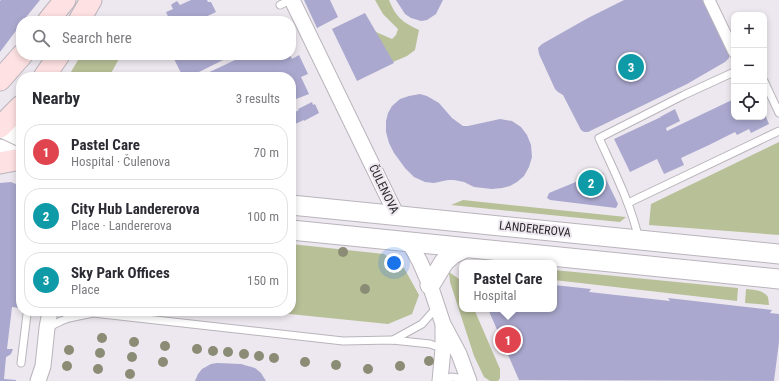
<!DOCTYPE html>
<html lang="en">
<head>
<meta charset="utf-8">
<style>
	body { margin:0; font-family:"Roboto Condensed",sans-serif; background:#f2f2f3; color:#2b2b33 }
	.controls { position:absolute; right:12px; top:12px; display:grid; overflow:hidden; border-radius:8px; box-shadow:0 2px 6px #0003 }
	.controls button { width:36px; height:36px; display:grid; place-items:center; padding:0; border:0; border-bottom:1px solid #e1e1e2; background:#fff; color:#2b2b33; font:20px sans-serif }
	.you { position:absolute; left:394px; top:263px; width:14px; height:14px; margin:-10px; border:3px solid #fff; border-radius:50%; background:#1a73e8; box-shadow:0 0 0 6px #1a73e833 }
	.badge { display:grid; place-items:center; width:26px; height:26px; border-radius:50%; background:#356d87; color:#fff; font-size:13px; font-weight:700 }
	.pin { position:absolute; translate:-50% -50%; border:2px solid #fff; box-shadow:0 1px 4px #0006 }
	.popup { position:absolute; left:459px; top:260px; width:98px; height:52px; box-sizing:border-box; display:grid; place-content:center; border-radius:8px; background:#fff; filter:drop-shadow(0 1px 3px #0005); font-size:13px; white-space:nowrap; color:#7c7c81 }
	.popup b { font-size:15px; color:#2b2b33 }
	.popup::after { content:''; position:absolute; left:50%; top:100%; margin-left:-8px; border:8px solid transparent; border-top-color:#fff }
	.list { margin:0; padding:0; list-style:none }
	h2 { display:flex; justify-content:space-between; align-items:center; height:52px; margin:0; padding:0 16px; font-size:17px }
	h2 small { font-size:13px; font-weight:400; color:#7c7c81 }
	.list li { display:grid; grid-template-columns:26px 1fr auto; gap:12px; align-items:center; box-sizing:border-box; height:56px; margin:0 8px 8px; padding:0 8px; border:1px solid #e1e1e2; border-radius:16px }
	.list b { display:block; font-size:15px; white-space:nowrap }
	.list p { margin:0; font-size:13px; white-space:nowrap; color:#7c7c81 }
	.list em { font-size:13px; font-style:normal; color:#7c7c81 }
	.icon { flex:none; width:22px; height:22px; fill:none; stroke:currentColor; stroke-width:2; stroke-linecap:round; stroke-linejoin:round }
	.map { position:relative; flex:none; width:779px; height:381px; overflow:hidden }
	.search { position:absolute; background:#fff; box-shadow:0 2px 6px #0003; left:16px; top:16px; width:280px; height:44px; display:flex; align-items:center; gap:10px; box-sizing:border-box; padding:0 14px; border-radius:16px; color:#7c7c81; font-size:15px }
	.panel { position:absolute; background:#fff; box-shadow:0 2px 6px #0003; left:16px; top:72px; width:280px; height:244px; border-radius:16px }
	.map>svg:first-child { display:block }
</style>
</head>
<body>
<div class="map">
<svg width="779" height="381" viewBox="0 0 779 381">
	<rect width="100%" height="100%" fill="#ede8ef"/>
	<g fill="#b8c098">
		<path d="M375 0H389C395 16 403 23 419 30L415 50 407 56 363 75V15L376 32 392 39 396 35 398 29 383 14Z"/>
		<polygon points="81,55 121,55 109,77 68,77"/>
		<polygon points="779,142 779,235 649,225 651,204"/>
		<polygon points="463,200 626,217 620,222 451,205"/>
		<polygon points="291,244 384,254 404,268 419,295 412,314 388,324 260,311 291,311"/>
		<polygon points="554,270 738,288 737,301 554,280"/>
		<polygon points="449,272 462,281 462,309 474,309 500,369 500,378 498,381 490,381 484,377 474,356 450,282"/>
		<path d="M746 289C755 290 763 290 768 297L769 305 745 303Z"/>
	</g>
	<g fill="#aaa8ce">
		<polygon points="1,0 40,0 23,21 21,21 21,24 0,52 0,1"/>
		<polygon points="191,0 207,0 208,2 211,2 216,12 197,21 170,21 166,12 173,9 171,5 172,4 177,1 180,5"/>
		<polygon points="304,0 330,0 338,17 317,28"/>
		<polygon points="396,0 443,0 436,14 427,20 421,21 411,18 405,14"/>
		<polygon points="624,0 706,0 729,52 729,58 725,62 687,84 588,132 584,132 581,130 563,95 558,92 555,89 539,54 538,48 542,44 588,18"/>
		<polygon points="365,13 394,63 357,81 332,29"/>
		<polygon points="172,55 290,55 292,59 299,55 308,74 301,77 309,94 291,101 291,77 243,77 242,74 237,77 199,77 235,60 233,55 189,77 183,77"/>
		<polygon points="420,94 427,96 439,103 452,118 463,126 468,126 500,119 512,121 521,127 527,135 531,145 532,157 529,167 524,176 517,182 510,186 502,188 492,189 474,187 464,182 454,180 448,180 434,183 425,182 414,177 405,168 394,153 389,143 386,132 386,121 388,113 392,106 400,99 409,96"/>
		<polygon points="734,99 734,117 764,117 764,112 769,124 751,133 749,129 737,135 735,132 709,145 681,158 684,165 664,174 657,159 630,172 614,139 661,117 660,117 675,109 680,121 666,128 667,131"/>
		<polygon points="312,102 313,105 315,104 319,113 304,121 304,120 295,124 291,117 291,114 299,110 298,109"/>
		<polygon points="600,172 603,173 618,204 616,208 550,200 547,198 549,193"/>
		<polygon points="11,182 21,186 21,308 12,307 7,349 13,349 11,354 8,356 6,357 4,379 16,380 16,381 0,381 0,183"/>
		<polygon points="554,285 591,289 589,292 670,301 668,298 772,310 770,313 779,314 779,342 774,381 519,380 488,309 554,309"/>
		<polygon points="217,363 241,364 255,368 261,373 266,381 195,381 198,374 202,369 211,364"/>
	</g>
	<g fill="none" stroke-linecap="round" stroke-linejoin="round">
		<g stroke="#b9b4bb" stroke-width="9">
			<g id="service">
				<polyline points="280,5 290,0"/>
				<polyline points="764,81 779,113"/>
				<polyline points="628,203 779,131"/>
				<path d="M639 240C631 204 614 171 599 138L684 95 734 72"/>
				<polyline points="47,328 61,321 69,318 93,313 343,341 392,340 430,344 444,349"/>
				<polyline points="393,340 422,324 438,306"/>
				<polyline points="21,363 27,314"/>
				<polyline points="445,381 451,377 468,379"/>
			</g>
		</g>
		<g stroke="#b9b4bb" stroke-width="13">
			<polyline id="pedestrian" points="709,0 734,52"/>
		</g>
		<g stroke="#b9b4bb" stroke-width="17">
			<g id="minor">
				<polyline points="292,0 397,216"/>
				<polyline points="409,242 420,262 430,285 443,324 459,354 469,381"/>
				<polyline points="38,381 43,366 47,328 50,311"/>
				<polyline points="440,381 443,349 443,326"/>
			</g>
		</g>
		<g stroke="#b9b4bb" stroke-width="21">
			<g id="tertiary">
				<polyline points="0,127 21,137"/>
				<polyline points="0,149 21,159"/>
				<polyline points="291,205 779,254"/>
				<polyline points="291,230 779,279"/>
				<polyline points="430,285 444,262 453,254 465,248"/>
			</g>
		</g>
		<g stroke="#b9b4bb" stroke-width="23">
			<g id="secondary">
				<polyline points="48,21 65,0"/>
				<polyline points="79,21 91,0"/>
				<polyline points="44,77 59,55"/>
				<polyline points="0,80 22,55"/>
				<polyline points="0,127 21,106"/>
				<polyline points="0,163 21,159"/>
			</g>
		</g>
		<use href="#service" stroke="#fff" stroke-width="7"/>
		<use href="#pedestrian" stroke="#fff" stroke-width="11"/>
		<use href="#minor" stroke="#fff" stroke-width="15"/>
		<use href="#tertiary" stroke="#fff" stroke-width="19"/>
		<use href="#secondary" stroke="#fee1e2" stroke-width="21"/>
	</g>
	<g fill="#8b8c75">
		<circle cx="343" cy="252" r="5"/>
		<circle cx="365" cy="289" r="5"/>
		<circle cx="102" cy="338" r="5"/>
		<circle cx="134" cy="342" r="5"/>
		<circle cx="165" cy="346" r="5"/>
		<circle cx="197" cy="349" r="5"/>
		<circle cx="69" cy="350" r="5"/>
		<circle cx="213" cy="351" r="5"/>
		<circle cx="228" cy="352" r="5"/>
		<circle cx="100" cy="353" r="5"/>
		<circle cx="244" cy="354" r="5"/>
		<circle cx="259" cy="356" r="5"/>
		<circle cx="132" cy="357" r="5"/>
		<circle cx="274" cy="358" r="5"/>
		<circle cx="429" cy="361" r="5"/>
		<circle cx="163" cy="362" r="5"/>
		<circle cx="305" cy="362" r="5"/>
		<circle cx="336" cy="365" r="5"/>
		<circle cx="67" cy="366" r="5"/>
		<circle cx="400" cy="366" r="5"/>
		<circle cx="98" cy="369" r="5"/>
		<circle cx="368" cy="369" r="5"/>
		<circle cx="130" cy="374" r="5"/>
	</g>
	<g text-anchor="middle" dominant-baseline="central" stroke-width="4" stroke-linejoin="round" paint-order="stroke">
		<g font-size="12" fill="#29272a" stroke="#ede8ef">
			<text transform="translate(384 189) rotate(64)">ČULENOVA</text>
			<text transform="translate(535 229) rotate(6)">LANDEREROVA</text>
		</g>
	</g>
</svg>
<div class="controls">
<button>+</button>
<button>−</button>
<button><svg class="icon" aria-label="locate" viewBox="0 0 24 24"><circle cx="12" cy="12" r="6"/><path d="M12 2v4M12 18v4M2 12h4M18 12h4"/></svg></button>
</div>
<div class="you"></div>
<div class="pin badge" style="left:508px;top:340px;background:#e0444e">1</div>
<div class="popup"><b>Pastel Care</b>Hospital</div>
<div class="pin badge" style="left:591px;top:183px;background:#0f9aa8">2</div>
<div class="pin badge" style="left:631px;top:67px;background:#0f9aa8">3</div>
<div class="search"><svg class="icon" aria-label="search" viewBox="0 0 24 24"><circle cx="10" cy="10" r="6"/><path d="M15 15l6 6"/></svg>Search here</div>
<section class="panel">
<h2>Nearby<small>3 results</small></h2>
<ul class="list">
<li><span class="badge" style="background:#e0444e">1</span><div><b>Pastel Care</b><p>Hospital · Čulenova</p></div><em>70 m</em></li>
<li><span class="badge" style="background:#0f9aa8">2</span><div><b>City Hub Landererova</b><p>Place · Landererova</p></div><em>100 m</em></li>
<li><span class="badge" style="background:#0f9aa8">3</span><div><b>Sky Park Offices</b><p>Place</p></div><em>150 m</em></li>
</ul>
</section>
</div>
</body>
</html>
